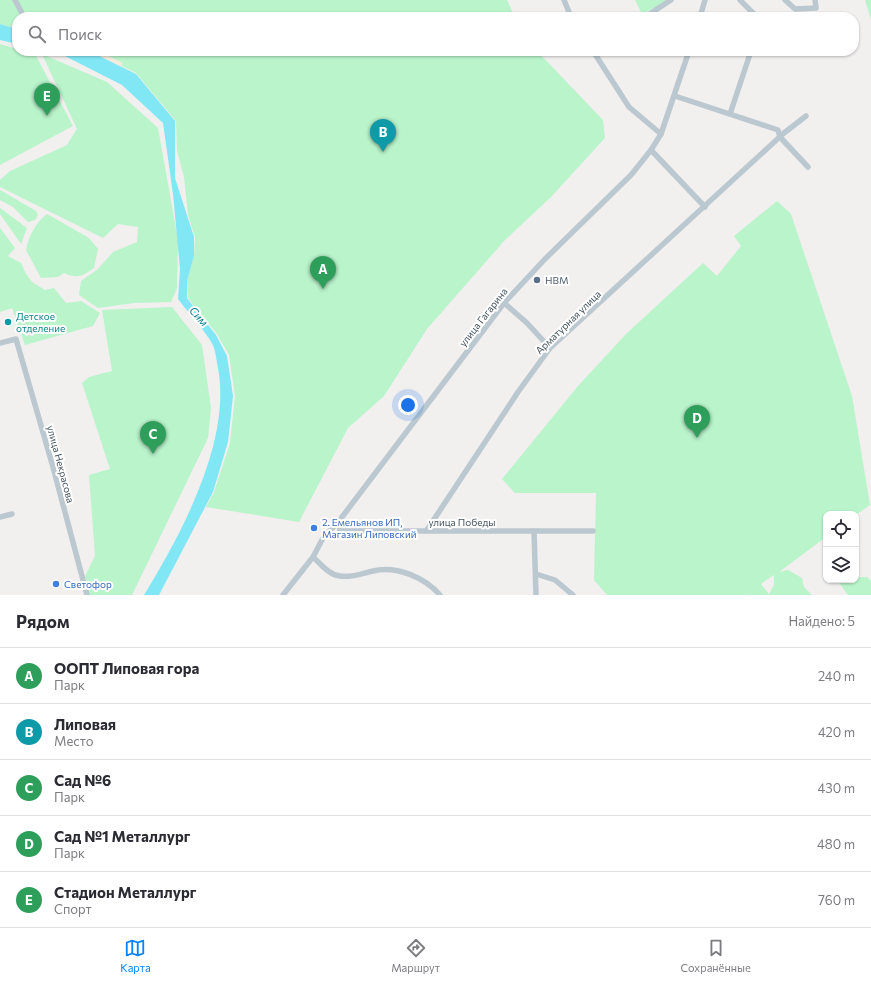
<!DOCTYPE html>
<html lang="ru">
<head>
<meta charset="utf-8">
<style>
	body { margin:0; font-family:Commissioner,sans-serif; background:#f2f2f3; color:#2b2b33 }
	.controls { position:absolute; right:12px; bottom:12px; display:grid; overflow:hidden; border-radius:8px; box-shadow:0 1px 3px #0004 }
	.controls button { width:36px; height:36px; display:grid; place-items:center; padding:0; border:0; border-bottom:1px solid #e1e1e2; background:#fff; color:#2b2b33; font:20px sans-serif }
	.you { position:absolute; left:408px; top:405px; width:14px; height:14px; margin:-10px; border:3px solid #fff; border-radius:50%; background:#1a73e8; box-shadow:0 0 0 6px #1a73e833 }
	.badge { display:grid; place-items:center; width:26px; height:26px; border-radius:50%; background:#0783f4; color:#fff; font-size:13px; font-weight:700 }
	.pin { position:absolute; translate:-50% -33px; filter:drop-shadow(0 1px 2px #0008) }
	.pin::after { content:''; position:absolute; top:21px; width:14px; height:12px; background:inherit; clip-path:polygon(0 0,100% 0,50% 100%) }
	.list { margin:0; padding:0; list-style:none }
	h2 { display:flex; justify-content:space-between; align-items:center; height:52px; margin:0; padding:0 16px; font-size:17px }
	h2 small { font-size:13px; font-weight:400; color:#7c7c81 }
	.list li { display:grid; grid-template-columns:26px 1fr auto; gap:12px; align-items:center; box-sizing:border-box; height:56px; padding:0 16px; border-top:1px solid #e1e1e2 }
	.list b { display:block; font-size:15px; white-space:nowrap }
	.list p { margin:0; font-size:13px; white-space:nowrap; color:#7c7c81 }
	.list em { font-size:13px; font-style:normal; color:#7c7c81 }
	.icon { flex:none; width:22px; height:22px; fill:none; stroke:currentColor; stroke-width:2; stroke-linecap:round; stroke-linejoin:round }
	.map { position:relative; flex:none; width:871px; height:595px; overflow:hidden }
	.search { position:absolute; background:#fff; box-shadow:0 1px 3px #0004; left:12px; right:12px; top:12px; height:44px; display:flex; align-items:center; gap:10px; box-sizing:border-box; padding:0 14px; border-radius:16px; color:#7c7c81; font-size:15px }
	.sheet { height:332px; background:#fff }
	nav { display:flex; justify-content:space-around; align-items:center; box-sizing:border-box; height:56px; border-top:1px solid #e1e1e2; background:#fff; font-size:11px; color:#7c7c81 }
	nav a { display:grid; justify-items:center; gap:2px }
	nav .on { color:#0783f4 }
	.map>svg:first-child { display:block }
</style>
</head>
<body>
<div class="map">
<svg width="871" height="595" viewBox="0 0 871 595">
	<rect width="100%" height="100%" fill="#f2efef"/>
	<g fill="#b9f4cb" fill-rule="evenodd">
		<polygon points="0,0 507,0 515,17 17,17 17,29 0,24"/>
		<polygon points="635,0 670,0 642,14"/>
		<polygon points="865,0 871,0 871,20"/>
		<polygon points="0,44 17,49 17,51 35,54 73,126 0,165"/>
		<polygon points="91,51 537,51 603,120 605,138 551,197 505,240 427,329 384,396 348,428 299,522 206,507 214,492 230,443 235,396 229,355 217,334 188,298 187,281 194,256 195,237 188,215 184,177 177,151 176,121 136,73"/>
		<polygon points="42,54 107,82 158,128 178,240 177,288 171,302 134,303 98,308 79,295 81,281 98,269 113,252 137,242 138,227 118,224 103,238 0,187 0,180 10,171 67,145 77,129"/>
		<polygon points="0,190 36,211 38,215 35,220 28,222 13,207 0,200"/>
		<path d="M777 201 791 214 852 396 870 505 856 515 826 514V537L779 572 788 570 802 578 804 587 812 595H748L749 594 747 595H607L594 580 596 493H515L502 479 578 386 626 334 703 263 717 276 741 246 734 236ZM774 575V585L769 594 761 584Z"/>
		<polygon points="0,208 27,228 21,244 0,214"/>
		<path d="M47 214 89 238 98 249 94 268C83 276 77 279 64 273L58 277 41 278 26 250C29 236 35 223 47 214Z"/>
		<polygon points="0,228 15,248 8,256 21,263 26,274 32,282 45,290 54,288 66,303 81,301 100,313 93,326 25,345 12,308 0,312"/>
		<polygon points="172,307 202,345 211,408 208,438 132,595 89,595 85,576 95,556 89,475 110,469 82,383 89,377 112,371 102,310"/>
		<polygon points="856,577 867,577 871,581 871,595 848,595 840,584 843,580 856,580"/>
	</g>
	<polygon fill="#f5ecde" points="89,51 98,51 123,63 121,67"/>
	<g fill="#82e7f5">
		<polygon points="0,24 17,29 17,44 0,40"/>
		<path d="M55 51H89L136 74 175 121V178L194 237V256L187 281V298L216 335 227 356 233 396 228 442 213 492 159 595H144C182 533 234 437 217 363 216 357 215 350 213 345 207 333 187 311 178 299L180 269 173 194 163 123 122 85Z"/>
	</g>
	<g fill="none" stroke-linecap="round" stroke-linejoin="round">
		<g stroke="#bbc8d0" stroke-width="5.5">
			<polyline points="15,0 24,17"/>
			<polyline points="564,0 571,17"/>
			<polyline points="740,0 757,17"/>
			<polyline points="785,0 795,9 816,8 815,0"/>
			<polyline points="645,17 671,0"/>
			<polyline points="700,17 705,0"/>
			<polyline points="593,51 629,107 661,134"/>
			<polyline points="675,96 778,130 780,137 808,167"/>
			<polyline points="730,114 751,51"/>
			<polyline points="651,150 705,207"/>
			<polyline points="504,303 527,323 550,348"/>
			<polyline points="0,343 16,339 53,467 87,595"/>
			<polyline points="0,517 12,514"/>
			<polyline points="339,521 340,531 593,531"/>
			<polyline points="427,530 518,392 550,348 784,133 806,116"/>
			<polyline points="534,531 536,595"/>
			<path d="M313 557C321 564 329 575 340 576 352 578 363 573 373 571 397 565 425 578 440 595"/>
			<polyline points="536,574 555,580 573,595"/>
			<polyline points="283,595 313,557 323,538 339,521 504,303 545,259 631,175 651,150 661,134 689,51"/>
		</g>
	</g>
	<circle fill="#5c6f8a" stroke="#fff" stroke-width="1.5" cx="537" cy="280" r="4"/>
	<circle fill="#0f9aa8" stroke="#fff" stroke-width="1.5" cx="8" cy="322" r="4"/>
	<g fill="#3f7fe0" stroke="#fff" stroke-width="1.5">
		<circle cx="314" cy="528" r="4"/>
		<circle cx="56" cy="584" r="4"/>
	</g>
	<g text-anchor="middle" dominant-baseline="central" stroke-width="4" stroke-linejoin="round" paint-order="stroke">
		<g font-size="10" fill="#4e5e75" stroke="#fff" text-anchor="start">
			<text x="545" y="280">НВМ</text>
		</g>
		<g font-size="10" fill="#0d838f" stroke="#fff" text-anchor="start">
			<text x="16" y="316">Детское<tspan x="16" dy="12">отделение</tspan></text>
		</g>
		<g font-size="10" fill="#45555f" stroke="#fff">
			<text transform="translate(483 317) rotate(-52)">улица Гагарина</text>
			<text transform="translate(568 322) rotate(-44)">Арматурная улица</text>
			<text transform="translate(61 464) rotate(75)">улица Некрасова</text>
			<text x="462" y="522">улица Победы</text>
		</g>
		<g font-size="10" fill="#366cbe" stroke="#fff" text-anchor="start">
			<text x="322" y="522">2. Емельянов ИП,<tspan x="322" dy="12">Магазин Липовский</tspan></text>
			<text x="64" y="584">Светофор</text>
		</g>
		<g font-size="11" font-style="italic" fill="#047c8e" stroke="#fff">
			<text transform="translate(199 316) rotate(48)">Сим</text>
		</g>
	</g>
</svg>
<div class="controls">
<button><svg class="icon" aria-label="locate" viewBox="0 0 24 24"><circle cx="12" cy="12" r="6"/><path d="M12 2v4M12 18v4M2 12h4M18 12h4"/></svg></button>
<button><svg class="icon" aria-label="layers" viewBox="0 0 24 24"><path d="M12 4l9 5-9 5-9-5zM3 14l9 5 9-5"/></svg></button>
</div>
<div class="you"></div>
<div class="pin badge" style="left:323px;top:289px;background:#2e9e5b">A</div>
<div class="pin badge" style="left:383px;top:152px;background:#0f9aa8">B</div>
<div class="pin badge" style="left:153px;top:454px;background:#2e9e5b">C</div>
<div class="pin badge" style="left:697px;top:438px;background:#2e9e5b">D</div>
<div class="pin badge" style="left:47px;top:116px;background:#2e9e5b">E</div>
<div class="search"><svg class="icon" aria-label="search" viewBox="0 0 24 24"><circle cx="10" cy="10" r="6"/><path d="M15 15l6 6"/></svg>Поиск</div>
</div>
<section class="sheet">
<h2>Рядом<small>Найдено: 5</small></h2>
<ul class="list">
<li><span class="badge" style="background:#2e9e5b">A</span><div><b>ООПТ Липовая гора</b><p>Парк</p></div><em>240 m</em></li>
<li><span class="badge" style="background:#0f9aa8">B</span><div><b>Липовая</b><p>Место</p></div><em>420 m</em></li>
<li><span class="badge" style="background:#2e9e5b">C</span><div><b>Сад №6</b><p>Парк</p></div><em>430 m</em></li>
<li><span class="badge" style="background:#2e9e5b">D</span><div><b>Сад №1 Металлург</b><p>Парк</p></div><em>480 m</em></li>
<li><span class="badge" style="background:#2e9e5b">E</span><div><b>Стадион Металлург</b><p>Спорт</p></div><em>760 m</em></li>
</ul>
</section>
<nav>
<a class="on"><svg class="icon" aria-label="map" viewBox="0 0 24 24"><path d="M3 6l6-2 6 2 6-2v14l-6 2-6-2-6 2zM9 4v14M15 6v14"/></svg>Карта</a>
<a><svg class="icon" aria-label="directions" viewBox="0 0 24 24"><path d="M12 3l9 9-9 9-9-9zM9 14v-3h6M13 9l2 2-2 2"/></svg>Маршрут</a>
<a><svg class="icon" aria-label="saved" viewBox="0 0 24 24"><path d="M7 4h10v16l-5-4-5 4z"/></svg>Сохранённые</a>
</nav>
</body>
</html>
